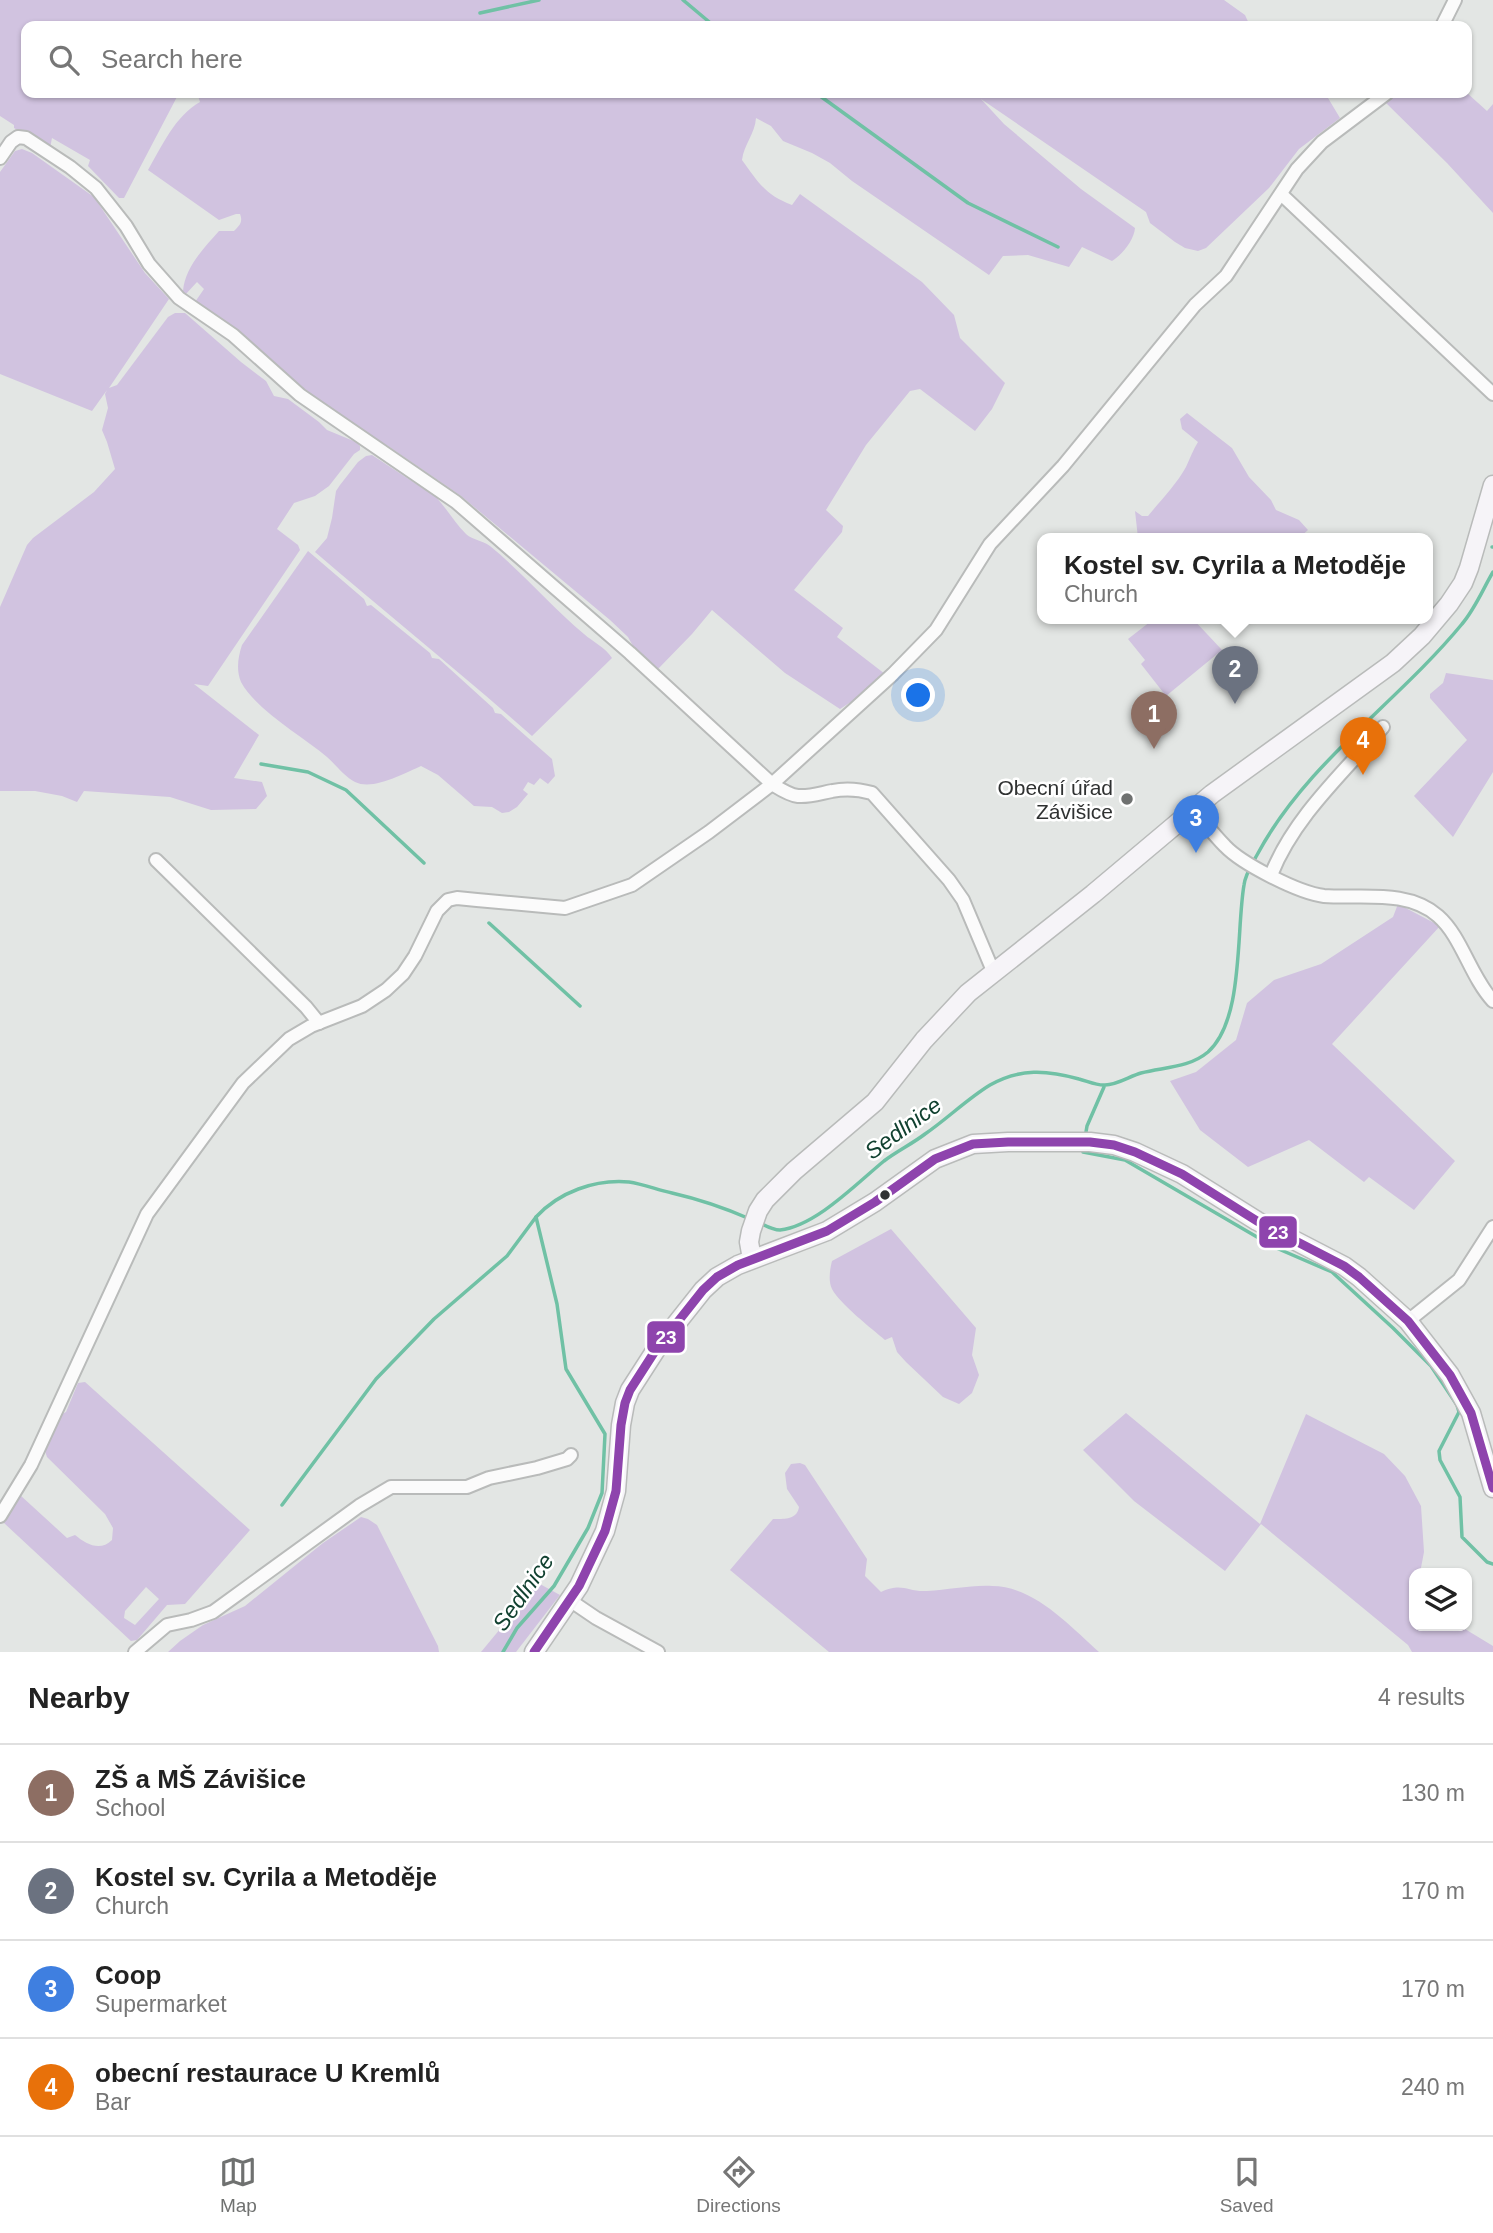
<!DOCTYPE html>
<html lang="en">
<head>
<meta charset="utf-8">
<style>
	body { margin:0; font-family:Helvetica,sans-serif; background:#f6f6f6; color:#222 }
	.controls { position:absolute; right:21px; bottom:21px; display:grid; overflow:hidden; border-radius:14px; box-shadow:0 2px 5px #0004 }
	.controls button { width:63px; height:63px; display:grid; place-items:center; padding:0; border:0; border-bottom:2px solid #e0e0e0; background:#fff; color:#222; font:35px sans-serif }
	.you { position:absolute; left:919px; top:696px; width:24px; height:24px; margin:-18px; border:5px solid #fff; border-radius:50%; background:#1a73e8; box-shadow:0 0 0 10px #1a73e833 }
	.badge { display:grid; place-items:center; width:46px; height:46px; border-radius:50%; background:#6f7170; color:#fff; font-size:23px; font-weight:700 }
	.pin { position:absolute; translate:-50% -58px; filter:drop-shadow(0 2px 4px #0008) }
	.pin::after { content:''; position:absolute; top:37px; width:24px; height:21px; background:inherit; clip-path:polygon(0 0,100% 0,50% 100%) }
	.popup { position:absolute; left:1037px; top:533px; width:396px; height:91px; box-sizing:border-box; display:grid; place-content:center; border-radius:14px; background:#fff; filter:drop-shadow(0 2px 5px #0005); font-size:23px; white-space:nowrap; color:#767676 }
	.popup b { font-size:26px; color:#222 }
	.popup::after { content:''; position:absolute; left:50%; top:100%; margin-left:-14px; border:14px solid transparent; border-top-color:#fff }
	.list { margin:0; padding:0; list-style:none }
	h2 { display:flex; justify-content:space-between; align-items:center; height:91px; margin:0; padding:0 28px; font-size:30px }
	h2 small { font-size:23px; font-weight:400; color:#767676 }
	.list li { display:grid; grid-template-columns:46px 1fr auto; gap:21px; align-items:center; box-sizing:border-box; height:98px; padding:0 28px; border-top:2px solid #e0e0e0 }
	.list b { display:block; font-size:26px; white-space:nowrap }
	.list p { margin:0; font-size:23px; white-space:nowrap; color:#767676 }
	.list em { font-size:23px; font-style:normal; color:#767676 }
	.icon { flex:none; width:38px; height:38px; fill:none; stroke:currentColor; stroke-width:2; stroke-linecap:round; stroke-linejoin:round }
	.map { position:relative; flex:none; width:1493px; height:1652px; overflow:hidden }
	.search { position:absolute; background:#fff; box-shadow:0 2px 5px #0004; left:21px; right:21px; top:21px; height:77px; display:flex; align-items:center; gap:18px; box-sizing:border-box; padding:0 24px; border-radius:14px; color:#767676; font-size:26px }
	.sheet { height:483px; background:#fff }
	nav { display:flex; justify-content:space-around; align-items:center; box-sizing:border-box; height:98px; border-top:2px solid #e0e0e0; background:#fff; font-size:19px; color:#767676 }
	nav a { display:grid; justify-items:center; gap:4px }
	nav .on { color:#6f7170 }
	.map>svg:first-child { display:block }
</style>
</head>
<body>
<div class="map">
<svg width="1493" height="1652" viewBox="0 0 1493 1652">
	<rect width="100%" height="100%" fill="#e3e6e4"/>
	<g fill="#d1c3e0" fill-rule="evenodd">
		<polygon points="0,0 1224,0 1245,15 1250,26 26,26 26,93 179,93 124,198 119,198 88,166 90,160 52,138 50,148 14,128 14,125 0,116"/>
		<path d="M197 93H1325L1340 118 1299 149 1269 188 1206 248 1198 251 1185 248 1175 242 1150 223 1146 212 981 99 1004 124 1081 189 1135 228C1134 240 1123 254 1112 261L1082 247 1069 267 1028 255 1003 256 989 275 852 181 830 163 812 153 783 141 771 126 756 118C755 134 744 144 742 160 758 182 765 195 792 205L800 194 922 282 954 315 960 338 1005 383 992 409 975 431 920 389 910 391 866 445 826 510 843 526 842 532 794 590 843 628 837 637 885 674 857 698 840 709 785 673 712 610 692 634 658 669 633 646 628 637 610 620 461 496 388 446 352 427 319 404 195 302 204 289 197 282 185 295 183 291C185 267 204 248 219 231H234C240 225 243 222 240 214H236L219 220 148 170C162 146 175 116 200 102Z"/>
		<polygon points="1395,93 1467,93 1487,111 1493,104 1493,213 1447,163 1385,102"/>
		<polygon points="22,149 32,153 94,197 145,273 169,299 109,388 117,385 168,317 175,313 185,313 241,362 266,381 274,396 288,399 319,422 327,430 356,442 360,446 360,450 354,454 329,486 315,496 294,503 277,529 298,545 300,550 208,686 194,684 259,735 234,778 262,782 267,796 256,809 211,810 170,797 84,791 77,802 62,796 35,791 0,791 0,607 27,545 33,538 94,492 115,469 107,442 102,430 108,408 105,394 107,390 92,411 0,374 0,172 15,151"/>
		<path d="M1187 413 1232 448 1249 477 1271 500 1276 510 1299 520 1308 530 1299 538H1138L1135 511 1142 516H1148C1161 500 1176 485 1186 467 1190 458 1193 450 1198 442L1182 429 1180 419Z"/>
		<path d="M372 455 436 497C447 509 455 523 466 534 472 540 482 540 490 546 523 573 551 606 584 634 593 642 605 647 612 658L532 736C461 673 387 614 315 552L327 538 332 518 336 491 340 485 358 462 366 456Z"/>
		<path d="M308 551 364 599 367 606 371 605 430 653 432 658 439 659 493 708 495 713 501 714 552 759 555 776 548 784 540 778 534 785 528 782 523 790 528 794 517 807 509 812 502 813 492 807 474 806 438 775 421 766C405 773 373 791 355 782 345 777 335 764 327 757 302 736 256 710 241 682 236 670 238 657 242 645Z"/>
		<polygon points="1155,618 1192,618 1222,650 1166,696 1141,664 1145,660 1128,639"/>
		<polygon points="1446,673 1493,680 1493,772 1453,837 1414,796 1467,740 1430,698 1430,694 1443,683"/>
		<polygon points="1398,904 1440,926 1332,1044 1455,1161 1414,1210 1369,1177 1364,1182 1309,1140 1248,1167 1200,1130 1170,1081 1196,1072 1236,1040 1247,1003 1274,980 1321,964 1393,917"/>
		<path d="M891 1229 976 1328 972 1355 979 1375 972 1393 959 1404 943 1397 906 1362 897 1352 892 1337 885 1340C871 1328 840 1304 832 1289 828 1281 830 1269 832 1261Z"/>
		<path d="M85 1382 250 1530 185 1604 167 1605 137 1640 131 1641 4 1523 20 1495 67 1538 75 1535C86 1544 100 1552 112 1540L113 1528 105 1514 47 1457 45 1451 62 1414 66 1412 78 1383ZM146 1587 159 1599 135 1625 124 1618 125 1611Z"/>
		<polygon points="1126,1413 1260,1524 1306,1414 1384,1454 1405,1476 1421,1506 1424,1552 1420,1573 1414,1573 1414,1626 1460,1626 1493,1646 1493,1652 1412,1652 1408,1645 1261,1524 1225,1571 1134,1501 1083,1450"/>
		<path d="M800 1463 805 1465 867 1559 865 1576 881 1592C903 1582 906 1592 927 1591 949 1590 970 1585 992 1586 1034 1586 1070 1626 1099 1652H829L730 1570 773 1519C784 1519 797 1520 799 1507L787 1489 785 1473 791 1464Z"/>
		<polygon points="361,1517 368,1519 377,1525 438,1646 439,1652 168,1652 180,1641 203,1625 245,1606 323,1543"/>
		<polygon points="538,1583 560,1595 516,1652 481,1652"/>
	</g>
	<g fill="none" stroke-linecap="round" stroke-linejoin="round">
		<g stroke="#70c1a5" stroke-width="3.5">
			<polyline points="683,0 714,26"/>
			<polyline points="480,13 539,0"/>
			<polyline points="816,93 968,203 1058,247"/>
			<polyline points="1492,547 1493,547"/>
			<polyline points="261,764 308,772 346,790 424,863"/>
			<polyline points="489,923 580,1006"/>
			<polyline points="1085,1138 1087,1126 1104,1087"/>
			<polyline points="1083,1149 1083,1152 1125,1160 1274,1247 1332,1272 1393,1328 1431,1366 1457,1405 1459,1412 1439,1451 1440,1460 1460,1497 1462,1537 1487,1562 1493,1564"/>
			<path d="M760 1223C766 1226 773 1230 780 1230 816 1226 857 1183 884 1161 897 1151 912 1144 925 1134 947 1119 967 1099 990 1085 1020 1068 1047 1070 1079 1079 1087 1081 1098 1086 1105 1085 1117 1085 1130 1076 1141 1073 1164 1067 1189 1068 1208 1052 1244 1020 1236 931 1244 885 1245 875 1252 864 1257 855 1306 763 1397 703 1462 624 1475 609 1483 589 1493 572"/>
			<polyline points="282,1505 376,1379 434,1319 507,1256 536,1217"/>
			<path d="M503 1652 517 1628 554 1586 588 1528 602 1493 605 1434 566 1369 557 1304 536 1217C559 1192 595 1179 629 1182 643 1184 658 1190 672 1193 698 1199 725 1208 750 1219"/>
		</g>
		<g stroke="#b9bbba" stroke-width="16">
			<g id="street">
				<polyline points="1442,26 1455,0"/>
				<path d="M0 158 11 142 18 137 26 138 70 167 96 188 126 226 149 264 179 298 233 335 300 395 456 502 630 653 772 784C780 789 789 795 798 796 810 797 821 793 832 791 846 788 858 789 872 793L949 880 963 900 993 971"/>
				<polyline points="1281,194 1493,394"/>
				<path d="M1193 809C1204 822 1214 835 1225 846 1242 864 1299 893 1324 896 1362 899 1407 889 1438 916 1462 937 1470 976 1493 1001"/>
				<polyline points="156,860 306,1007 319,1023"/>
				<path d="M1271 875C1294 817 1343 773 1383 727"/>
				<polyline points="1408,1321 1459,1280 1493,1227"/>
				<polyline points="0,1516 31,1465 147,1214 243,1083 289,1039 311,1026 362,1006 386,990 403,974 415,956 437,911 448,900 457,898 477,900 565,908 632,885 709,832 772,784 893,674 936,630 990,544 1063,466 1195,305 1226,276 1297,169 1322,142 1387,93"/>
				<polyline points="571,1601 596,1618 658,1652"/>
				<polyline points="135,1652 167,1625 191,1620 213,1612 359,1506 391,1487 467,1487 489,1478 537,1468 567,1459 571,1455"/>
			</g>
		</g>
		<g stroke="#b9bbba" stroke-width="21">
			<g id="secondary">
				<polyline points="752,1259 749,1242 751,1231 758,1211 765,1200 794,1171 875,1102 924,1040 968,993 1093,894 1212,794 1393,663 1422,636 1449,604 1463,583 1469,568 1493,485"/>
				<polyline points="534,1652 579,1586 605,1531 616,1491 621,1425 625,1403 630,1390 657,1348 703,1290 717,1277 738,1265 827,1231 875,1202 935,1159 973,1144 1008,1142 1090,1142 1114,1145 1135,1152 1182,1174 1257,1221 1344,1266 1359,1277 1408,1321 1450,1375 1471,1413 1493,1488"/>
			</g>
		</g>
		<use href="#street" stroke="#fbfbfb" stroke-width="12"/>
		<use href="#secondary" stroke="#f6f4f8" stroke-width="18"/>
		<g stroke="#fff" stroke-width="14">
			<polyline id="bus-1" points="534,1652 579,1586 605,1531 616,1491 621,1425 625,1403 630,1390 657,1348 703,1290 717,1277 738,1265 827,1231 875,1202 935,1159 973,1144 1008,1142 1090,1142 1114,1145 1135,1152 1182,1174 1257,1221 1344,1266 1359,1277 1408,1321 1450,1375 1471,1413 1493,1488"/>
		</g>
		<use href="#bus-1" stroke="#8e44ad" stroke-width="9"/>
	</g>
	<circle fill="#6f7170" stroke="#fff" stroke-width="2.5" cx="1127" cy="799" r="7"/>
	<circle fill="#303232" stroke="#fff" stroke-width="2.5" cx="885" cy="1195" r="6"/>
	<g text-anchor="middle" dominant-baseline="central" stroke-width="5" stroke-linejoin="round" paint-order="stroke">
		<g font-size="21" fill="#303232" stroke="#fff" text-anchor="end">
			<text x="1113" y="787">Obecní úřad<tspan x="1113" dy="24">Závišice</tspan></text>
		</g>
		<g font-size="23" font-style="italic" fill="#114130" stroke="#fff">
			<text transform="translate(903 1128) rotate(-36)">Sedlnice</text>
			<text transform="translate(523 1592) rotate(-55)">Sedlnice</text>
		</g>
	</g>
	<g stroke="#fff" stroke-width="2.5">
		<rect x="1258" y="1215" width="40" height="34" rx="7" fill="#8e44ad"/>
		<rect x="646" y="1320" width="40" height="34" rx="7" fill="#8e44ad"/>
	</g>
	<g font-size="19" text-anchor="middle" font-weight="bold" fill="#fff">
		<text x="1278" y="1239">23</text>
		<text x="666" y="1344">23</text>
	</g>
</svg>
<div class="controls">
<button><svg class="icon" aria-label="layers" viewBox="0 0 24 24"><path d="M12 4l9 5-9 5-9-5zM3 14l9 5 9-5"/></svg></button>
</div>
<div class="you"></div>
<div class="pin badge" style="left:1154px;top:749px;background:#8d6e63">1</div>
<div class="pin badge" style="left:1235px;top:704px;background:#6b7280">2</div>
<div class="popup"><b>Kostel sv. Cyrila a Metoděje</b>Church</div>
<div class="pin badge" style="left:1196px;top:853px;background:#3f7fe0">3</div>
<div class="pin badge" style="left:1363px;top:775px;background:#e8710a">4</div>
<div class="search"><svg class="icon" aria-label="search" viewBox="0 0 24 24"><circle cx="10" cy="10" r="6"/><path d="M15 15l6 6"/></svg>Search here</div>
</div>
<section class="sheet">
<h2>Nearby<small>4 results</small></h2>
<ul class="list">
<li><span class="badge" style="background:#8d6e63">1</span><div><b>ZŠ a MŠ Závišice</b><p>School</p></div><em>130 m</em></li>
<li><span class="badge" style="background:#6b7280">2</span><div><b>Kostel sv. Cyrila a Metoděje</b><p>Church</p></div><em>170 m</em></li>
<li><span class="badge" style="background:#3f7fe0">3</span><div><b>Coop</b><p>Supermarket</p></div><em>170 m</em></li>
<li><span class="badge" style="background:#e8710a">4</span><div><b>obecní restaurace U Kremlů</b><p>Bar</p></div><em>240 m</em></li>
</ul>
</section>
<nav>
<a class="on"><svg class="icon" aria-label="map" viewBox="0 0 24 24"><path d="M3 6l6-2 6 2 6-2v14l-6 2-6-2-6 2zM9 4v14M15 6v14"/></svg>Map</a>
<a><svg class="icon" aria-label="directions" viewBox="0 0 24 24"><path d="M12 3l9 9-9 9-9-9zM9 14v-3h6M13 9l2 2-2 2"/></svg>Directions</a>
<a><svg class="icon" aria-label="saved" viewBox="0 0 24 24"><path d="M7 4h10v16l-5-4-5 4z"/></svg>Saved</a>
</nav>
</body>
</html>
